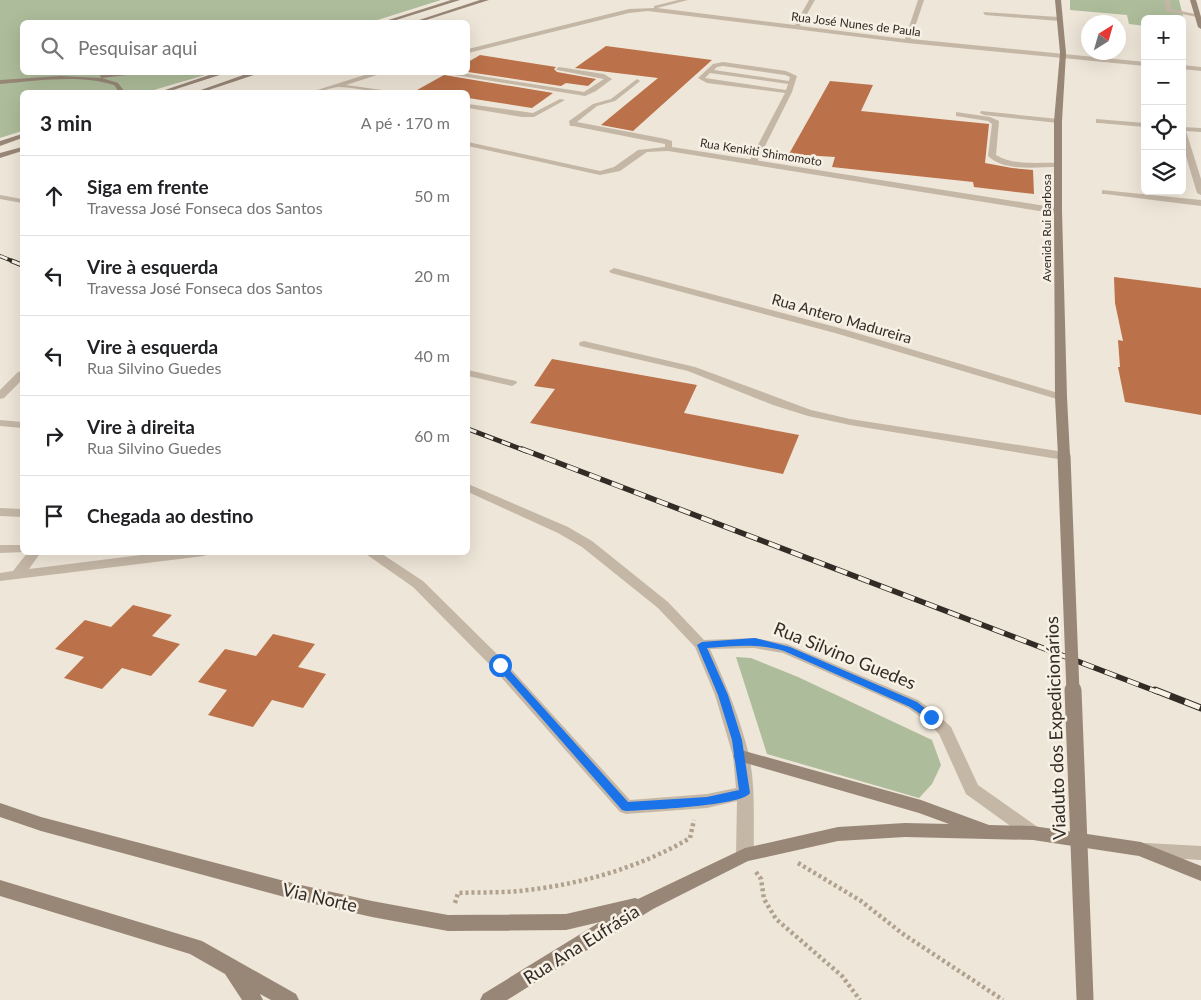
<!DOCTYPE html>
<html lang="pt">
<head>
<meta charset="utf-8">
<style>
	body { margin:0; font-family:Lato,sans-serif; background:#f6f6f6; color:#202124 }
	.controls { position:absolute; right:15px; top:15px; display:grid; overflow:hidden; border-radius:8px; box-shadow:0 5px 20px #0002 }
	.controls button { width:45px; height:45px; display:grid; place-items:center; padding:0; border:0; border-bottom:1px solid #e0e0e0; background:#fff; color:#202124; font:25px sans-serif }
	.compass { position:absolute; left:1081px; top:15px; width:45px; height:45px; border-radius:50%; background:#fff; box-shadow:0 5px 20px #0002; rotate:37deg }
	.stop { position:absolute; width:15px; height:15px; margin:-11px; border:4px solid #1a73e8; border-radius:50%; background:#fff }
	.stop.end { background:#1a73e8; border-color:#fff; box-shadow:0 1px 5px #0008 }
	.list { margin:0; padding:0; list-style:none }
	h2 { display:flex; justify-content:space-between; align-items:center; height:65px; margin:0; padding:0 20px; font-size:21px }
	h2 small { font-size:16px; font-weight:400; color:#757577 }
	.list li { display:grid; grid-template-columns:32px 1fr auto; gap:15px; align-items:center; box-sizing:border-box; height:80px; padding:0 20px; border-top:1px solid #e0e0e0 }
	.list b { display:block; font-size:19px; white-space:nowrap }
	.list p { margin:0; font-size:16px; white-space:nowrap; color:#757577 }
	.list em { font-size:16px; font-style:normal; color:#757577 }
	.icon { flex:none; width:28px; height:28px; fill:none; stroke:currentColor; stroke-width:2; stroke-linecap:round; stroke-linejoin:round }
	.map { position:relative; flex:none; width:1201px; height:1000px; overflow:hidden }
	.search { position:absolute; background:#fff; box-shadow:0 5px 20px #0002; left:20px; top:20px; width:450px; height:55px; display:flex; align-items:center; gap:12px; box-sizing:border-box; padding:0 18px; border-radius:8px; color:#757577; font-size:19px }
	.panel { position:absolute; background:#fff; box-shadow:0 5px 20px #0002; left:20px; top:90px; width:450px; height:465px; border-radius:8px }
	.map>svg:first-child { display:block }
</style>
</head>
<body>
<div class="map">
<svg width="1201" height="1000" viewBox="0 0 1201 1000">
	<rect width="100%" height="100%" fill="#eee6d8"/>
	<g fill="#adbc9a">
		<polygon points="0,0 441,0 371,22 22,22 22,72 212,73 147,92 22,92 22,131 0,138"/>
		<polygon points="1070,0 1179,0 1186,29 1182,29 1182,19 1145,19 1145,26 1129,24 1127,15 1070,10"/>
		<polygon points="736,657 751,658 798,677 932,740 941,765 932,784 919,798 767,754"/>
	</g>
	<g fill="#bb7149">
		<polygon points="606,46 712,60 633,131 601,125 658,78 575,68"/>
		<polygon points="480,55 556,67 554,69 557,72 596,79 588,86 566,83 561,86 468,72 468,62"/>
		<polygon points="444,75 553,93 532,108 468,98 468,92 432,92 417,90"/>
		<polygon points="830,81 873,85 861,111 989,124 985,163 1012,168 1033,170 1034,194 974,187 973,182 832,167 835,157 789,154"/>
		<polygon points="1114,277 1201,288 1201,415 1125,402 1118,367 1120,367 1118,340 1123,341 1115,303"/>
		<polygon points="552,359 697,385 684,413 799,435 783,474 530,423 555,389 534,386"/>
		<polygon points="133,605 172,615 152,636 180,644 151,676 122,668 102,689 64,678 84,657 55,649 85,620 111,627"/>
		<polygon points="273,634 315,644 298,667 326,674 303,708 272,700 253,727 208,715 227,690 198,682 225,649 256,656"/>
	</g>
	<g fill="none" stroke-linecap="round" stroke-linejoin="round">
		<g stroke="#b1a290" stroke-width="4.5" stroke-dasharray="3 3" stroke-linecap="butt">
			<polyline points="798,863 861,901 903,934 1003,1000"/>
			<polyline points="756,872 761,879 764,899 776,919 842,976 860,1000"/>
			<path d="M455 903 458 893C478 892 499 893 519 891 579 885 639 868 690 838L694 820"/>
		</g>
		<g fill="#c5b7a6" fill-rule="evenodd">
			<polygon points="1164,0 1170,0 1171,9 1200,15 1197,17 1166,11"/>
			<polygon points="983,12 1059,17 1062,19 1059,21 985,15"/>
			<path d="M723 62 786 71 797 76 792 92 756 164 749 162 785 93 707 83 698 78 713 64ZM723 66 785 75 790 77 789 81 714 70 717 67ZM710 73 788 84 786 90 705 78Z"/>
			<polygon points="981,111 1058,119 1062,121 1058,123 984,115 980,113"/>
			<path d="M956 112 990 117 999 121 996 155C1014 166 1038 162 1058 163L1062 165 1058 167C1037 167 1005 172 988 156L992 124 988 121 956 116Z"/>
			<polygon points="1096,119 1145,123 1145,127 1099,123 1096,123"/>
			<polygon points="1182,127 1201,128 1201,132 1186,131 1201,179 1201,195 1197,193 1182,143"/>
			<polygon points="1102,190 1201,200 1201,206 1105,194 1102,194"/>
			<polygon points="584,341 695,367 811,410 850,419 1064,452 1070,456 1064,460 850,425 808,416 773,405 688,371 580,346 579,344 580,342"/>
			<polygon points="1146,843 1201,846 1201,860 1146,857 1140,855 1137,850 1140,845"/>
		</g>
		<g fill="#c5b7a6" fill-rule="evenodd">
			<polygon points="678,0 688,0 657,8 795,25 809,0 815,0 800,26 905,39 918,0 924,0 911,39 1145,62 1145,66 907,43 648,11 629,13 468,53 468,49 629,9 654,8 654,6"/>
			<polygon points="1182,65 1201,67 1201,71 1182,69"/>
			<polygon points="559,67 604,74 612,79 596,91 585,96 436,72 456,72 584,92 604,79 557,70 556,69"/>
			<path d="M374 72H386L346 85 382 90 385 92C369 92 353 87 338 87 328 88 320 93 311 92Z"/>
			<polygon points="637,79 640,81 639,82 615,101 597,106 577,122 666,139 672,141 672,147 1058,208 1062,211 1058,214 668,151 647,152 620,171 600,175 468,146 468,142 600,171 614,167 638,150 665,147 665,144 573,126 570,126 569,121 593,104 611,99"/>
			<polygon points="560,99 565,100 534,117 522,117 468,108 468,104 533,113"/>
			<polygon points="0,195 22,199 22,203 0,199"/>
			<polygon points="614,268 843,329 1065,395 1067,397 1061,400 1057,399 835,333 611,273 609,271"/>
			<polygon points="468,370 516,381 517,383 512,386 468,376"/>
			<polygon points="22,371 22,380 4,398 0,399 0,390 18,372"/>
			<polygon points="0,420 22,422 22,428 0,426"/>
			<path d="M468 484 568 527 592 541 668 602 704 640 754 638 787 644 918 700 936 713 951 727 978 785 1039 828 1042 833 1039 838 1033 840 1027 838 966 794 939 734 926 721 908 708 783 653 754 648 710 649C726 684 740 718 749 755 756 787 753 822 754 855L751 860 745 862 739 860 736 855 737 801 707 808 626 814 620 812 494 669 413 587 363 552H379L423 581 504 661 630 800 707 794 736 788 733 756 715 695 695 647 658 608 582 547 558 533 468 492Z"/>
			<polygon points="0,508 22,509 22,517 0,516"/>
			<polygon points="0,545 22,545 22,552 25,552 0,553"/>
			<polygon points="28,552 41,552 29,569 165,552 210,552 204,556 0,581 0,573 13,571"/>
		</g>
		<g fill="#988777" fill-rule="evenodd">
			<polygon points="451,0 460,0 390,22 382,22"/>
			<polygon points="480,0 489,0 420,22 413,22"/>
			<polygon points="1055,0 1061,0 1066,53 1062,121 1062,211 1067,397 1070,456 1064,460 1058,456 1055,397 1054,211 1054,121 1060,53"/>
			<polygon points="1190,0 1196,0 1201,17 1201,29 1198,27"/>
			<path d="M119 72H151L102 78 118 83 125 92H119L114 85C78 74 37 81 0 84V80L60 76 101 78 100 75Z"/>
			<polygon points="218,72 229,72 167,92 159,92"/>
			<polygon points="252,72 263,72 203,92 195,92"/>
			<polygon points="22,134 22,138 0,146 0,141"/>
			<polygon points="22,147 22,151 0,158 0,153"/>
			<polygon points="741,750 921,800 989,825 1033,826 1141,842 1201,866 1201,881 1139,856 1033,840 905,837 838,841 748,861 653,909 507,1000 480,1000 483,994 600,922 566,930 448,931 372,917 292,899 41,831 0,817 0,803 41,817 292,883 372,901 448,915 566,914 635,898 638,899 745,848 838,827 905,823 949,824 919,813 735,760 733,756 735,752"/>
			<polygon points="0,880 202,941 296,994 299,1000 271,1000 260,994 263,1000 242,1000 225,974 190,954 0,896"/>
		</g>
		<g stroke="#322b26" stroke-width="4">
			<polyline id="rail-far3" points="0,256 15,262"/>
		</g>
		<g stroke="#322b26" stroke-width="5">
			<g id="rail-far2">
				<polyline points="12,261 22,265"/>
				<polyline points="468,429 526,451"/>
			</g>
		</g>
		<g stroke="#322b26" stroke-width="5.5">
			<polyline id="rail-far1" points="522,449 1158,692"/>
		</g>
		<g stroke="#322b26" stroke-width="7">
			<polyline id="rail" points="1155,690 1201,708"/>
		</g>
		<use href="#rail-far3" stroke="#f7f0e4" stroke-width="2.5" stroke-dasharray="8" stroke-linecap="butt"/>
		<use href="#rail-far2" stroke="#f7f0e4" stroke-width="3" stroke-dasharray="9" stroke-linecap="butt"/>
		<use href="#rail-far1" stroke="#f7f0e4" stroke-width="4" stroke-dasharray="12" stroke-linecap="butt"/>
		<use href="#rail" stroke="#f7f0e4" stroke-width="5" stroke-dasharray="16" stroke-linecap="butt"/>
		<polyline stroke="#988777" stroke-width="13" points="1064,456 1073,692"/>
		<polyline stroke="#988777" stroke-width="17" points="1073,690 1085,998"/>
	</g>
	<path fill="#1a73e8" d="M755 638 790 647 917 702 936 717 935 719H928L910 707 784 651C756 643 735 646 707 648L728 695 742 740 750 793C742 806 645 810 626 811L622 810 495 665 496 663H503L628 802 707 797 739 790 732 740 718 695 697 645 702 642Z"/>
	<g text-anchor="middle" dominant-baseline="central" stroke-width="5" stroke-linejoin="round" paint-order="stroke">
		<g font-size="12" fill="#322b26" stroke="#f7f0e4">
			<text transform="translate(856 24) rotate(7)">Rua José Nunes de Paula</text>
			<text transform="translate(761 152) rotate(9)">Rua Kenkiti Shimomoto</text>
			<text transform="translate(1046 228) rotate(-90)">Avenida Rui Barbosa</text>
		</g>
		<g font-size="15" fill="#322b26" stroke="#f7f0e4">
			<text transform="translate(842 318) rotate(16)">Rua Antero Madureira</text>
		</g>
		<g font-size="18" fill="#322b26" stroke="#f7f0e4">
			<text transform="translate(845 655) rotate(22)">Rua Silvino Guedes</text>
			<text transform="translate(1055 728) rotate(-92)">Viaduto dos Expedicionários</text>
			<text transform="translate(320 897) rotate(13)">Via Norte</text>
			<text transform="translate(581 944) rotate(-32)">Rua Ana Eufrásia</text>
		</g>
	</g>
</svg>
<div class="controls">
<button>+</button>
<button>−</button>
<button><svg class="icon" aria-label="locate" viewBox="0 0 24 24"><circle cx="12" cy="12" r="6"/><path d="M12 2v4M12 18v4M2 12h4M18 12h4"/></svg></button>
<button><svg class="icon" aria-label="layers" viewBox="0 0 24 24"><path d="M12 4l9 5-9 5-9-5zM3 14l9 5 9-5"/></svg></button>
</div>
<svg class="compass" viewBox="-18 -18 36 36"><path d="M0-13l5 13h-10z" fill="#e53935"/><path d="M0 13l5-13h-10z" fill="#757577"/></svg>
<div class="stop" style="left:500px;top:665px"></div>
<div class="stop end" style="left:931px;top:717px"></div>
<div class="search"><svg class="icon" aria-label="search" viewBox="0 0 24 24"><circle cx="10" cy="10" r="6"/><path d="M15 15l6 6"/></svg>Pesquisar aqui</div>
<section class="panel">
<h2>3 min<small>A pé · 170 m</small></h2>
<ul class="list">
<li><svg class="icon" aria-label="ahead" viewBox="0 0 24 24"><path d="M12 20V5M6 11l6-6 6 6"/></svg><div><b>Siga em frente</b><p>Travessa José Fonseca dos Santos</p></div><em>50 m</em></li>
<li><svg class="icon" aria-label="left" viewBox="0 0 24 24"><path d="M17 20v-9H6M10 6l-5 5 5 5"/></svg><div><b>Vire à esquerda</b><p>Travessa José Fonseca dos Santos</p></div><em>20 m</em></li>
<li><svg class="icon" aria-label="left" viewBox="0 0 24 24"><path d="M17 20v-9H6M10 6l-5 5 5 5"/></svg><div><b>Vire à esquerda</b><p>Rua Silvino Guedes</p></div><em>40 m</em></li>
<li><svg class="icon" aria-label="right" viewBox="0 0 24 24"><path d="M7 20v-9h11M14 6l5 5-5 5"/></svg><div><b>Vire à direita</b><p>Rua Silvino Guedes</p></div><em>60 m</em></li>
<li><svg class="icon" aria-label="arrive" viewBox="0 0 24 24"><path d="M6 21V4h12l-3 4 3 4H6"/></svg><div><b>Chegada ao destino</b></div></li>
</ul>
</section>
</div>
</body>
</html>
